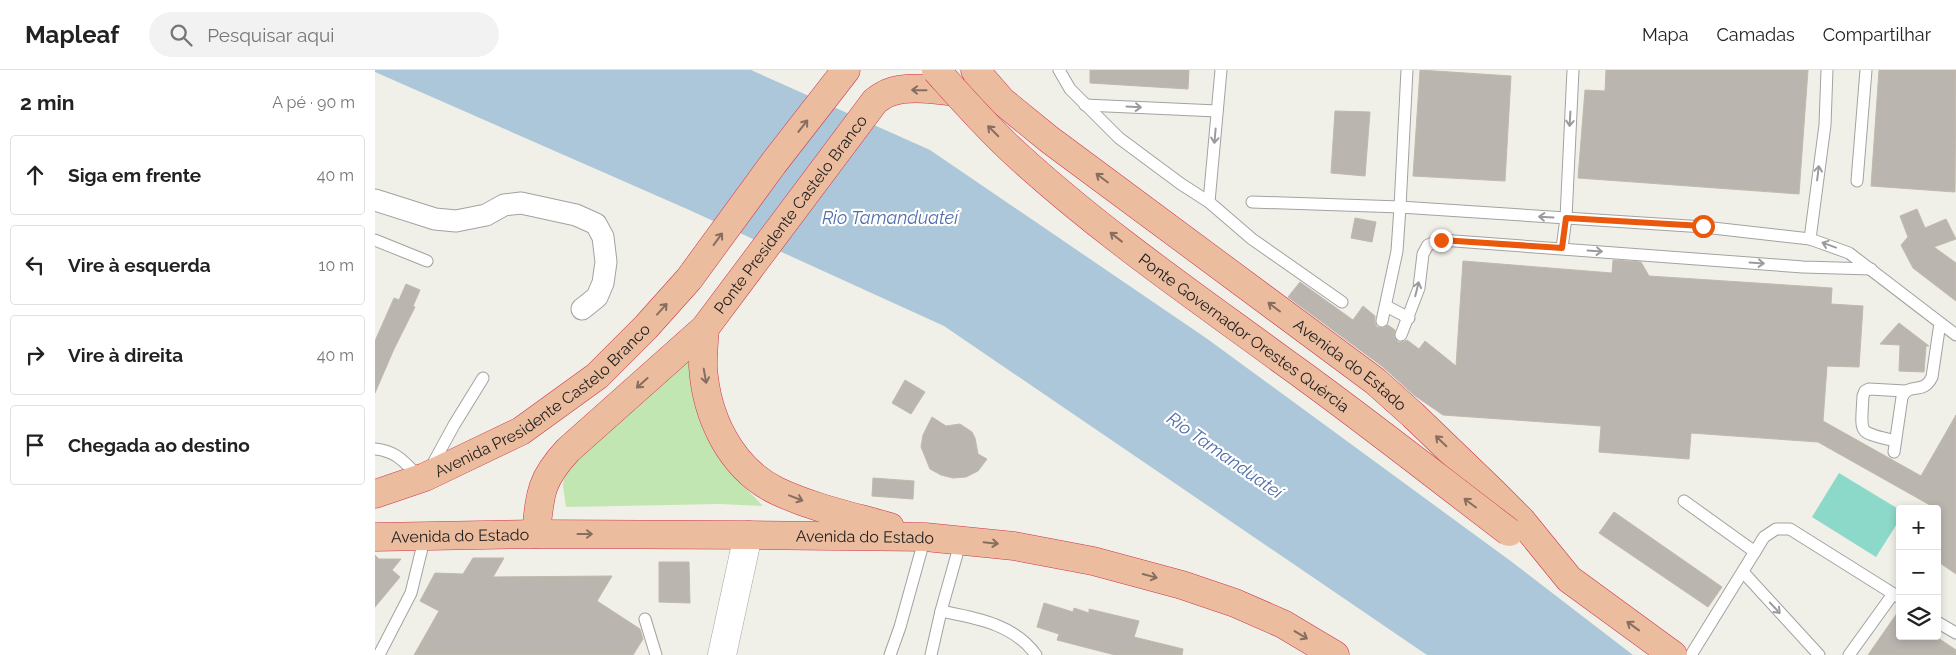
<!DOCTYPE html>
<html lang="pt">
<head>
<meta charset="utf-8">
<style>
	body { margin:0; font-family:Raleway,sans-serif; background:#f2f2f2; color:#222 }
	.controls { position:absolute; right:15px; bottom:15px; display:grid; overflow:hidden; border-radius:5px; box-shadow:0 2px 8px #0003 }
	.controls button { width:45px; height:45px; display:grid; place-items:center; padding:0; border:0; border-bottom:1px solid #e0e0e0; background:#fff; color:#222; font:25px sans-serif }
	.stop { position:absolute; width:15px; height:15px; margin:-11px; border:4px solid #ea580c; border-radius:50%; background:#fff }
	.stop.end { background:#ea580c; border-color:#fff; box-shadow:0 1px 5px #0008 }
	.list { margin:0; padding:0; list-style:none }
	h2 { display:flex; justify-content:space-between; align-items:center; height:65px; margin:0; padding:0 20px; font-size:21px }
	h2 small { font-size:16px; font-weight:400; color:#767676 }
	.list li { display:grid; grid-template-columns:32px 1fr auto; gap:15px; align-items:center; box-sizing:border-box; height:80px; margin:0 10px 10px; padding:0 10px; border:1px solid #e0e0e0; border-radius:5px }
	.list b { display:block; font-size:19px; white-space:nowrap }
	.list em { font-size:16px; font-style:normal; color:#767676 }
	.icon { flex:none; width:28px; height:28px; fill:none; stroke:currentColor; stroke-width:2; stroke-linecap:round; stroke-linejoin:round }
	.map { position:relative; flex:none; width:1581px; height:585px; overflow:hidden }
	header { display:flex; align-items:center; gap:30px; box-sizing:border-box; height:70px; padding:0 25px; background:#fff; border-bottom:1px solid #e0e0e0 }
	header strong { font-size:24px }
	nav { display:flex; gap:28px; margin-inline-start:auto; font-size:18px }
	.search { width:350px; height:45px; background:#f2f2f2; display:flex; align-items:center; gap:12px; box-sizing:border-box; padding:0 18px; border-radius:28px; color:#767676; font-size:19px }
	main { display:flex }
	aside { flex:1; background:#fff }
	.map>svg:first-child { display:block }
</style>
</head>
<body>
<header>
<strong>Mapleaf</strong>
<div class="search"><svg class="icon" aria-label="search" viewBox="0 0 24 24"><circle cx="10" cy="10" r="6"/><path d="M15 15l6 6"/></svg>Pesquisar aqui</div>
<nav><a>Mapa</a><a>Camadas</a><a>Compartilhar</a></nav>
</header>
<main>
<aside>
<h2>2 min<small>A pé · 90 m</small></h2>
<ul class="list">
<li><svg class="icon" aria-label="ahead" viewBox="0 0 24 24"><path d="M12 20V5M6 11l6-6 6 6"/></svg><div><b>Siga em frente</b></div><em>40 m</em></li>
<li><svg class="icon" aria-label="left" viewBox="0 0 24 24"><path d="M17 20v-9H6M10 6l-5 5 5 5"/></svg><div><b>Vire à esquerda</b></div><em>10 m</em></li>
<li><svg class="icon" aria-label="right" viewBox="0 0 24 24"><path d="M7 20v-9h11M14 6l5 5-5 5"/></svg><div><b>Vire à direita</b></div><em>40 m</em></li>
<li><svg class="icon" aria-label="arrive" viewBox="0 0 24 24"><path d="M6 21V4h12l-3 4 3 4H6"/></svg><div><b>Chegada ao destino</b></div></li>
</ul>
</aside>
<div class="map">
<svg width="1581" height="585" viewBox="0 0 1581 585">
	<rect width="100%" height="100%" fill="#f0efe8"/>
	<polygon fill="#c2e6b2" points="319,282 319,329 324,348 350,397 388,436 344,434 191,437 188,416 190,398"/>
	<polygon fill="#8cd9c9" points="1464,403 1525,440 1525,449 1501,487 1437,447"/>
	<polygon fill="#acc7da" points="0,0 376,0 555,80 831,268 1137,492 1258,585 1052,585 569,256 312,139 0,2"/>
	<g fill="#bab5ae" stroke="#c1b9ab">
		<polygon points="715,0 814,0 813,19 715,13"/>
		<polygon points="1045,0 1136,6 1130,111 1038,106"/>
		<polygon points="1231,0 1433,0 1424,124 1203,108 1210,20 1230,21"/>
		<polygon points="1504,0 1581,0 1580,122 1496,116"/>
		<polygon points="960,41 995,42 990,106 956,103"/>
		<polygon points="1542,139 1550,158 1571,149 1581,169 1559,177 1581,193 1581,231 1538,198 1526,175 1533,167 1525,146"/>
		<polygon points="980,148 1001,152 997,172 976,168"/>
		<polygon points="1238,190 1266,192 1274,206 1457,218 1456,234 1488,236 1484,297 1452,296 1448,351 1546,406 1581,345 1581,504 1562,491 1562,439 1443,372 1316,363 1314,389 1224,382 1226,356 1068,345 1039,325 1008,297 913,227 925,212 978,250 988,236 1000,246 1000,253 1002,257 1009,258 1013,255 1020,260 1019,267 1023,272 1028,272 1032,270 1044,279 1050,271 1081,296 1088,191 1237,203"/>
		<polygon points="31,214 45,220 38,236 40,237 19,279 0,323 0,271 19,228 24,230"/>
		<polygon points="1524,253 1554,276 1551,276 1549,302 1524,301 1525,275 1505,274"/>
		<polygon points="530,310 550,322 536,344 517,333"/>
		<polygon points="557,347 571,356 585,354 597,362 600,368 603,384 612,389 603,401 591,407 578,408 566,405 555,399 546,377 548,365"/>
		<polygon points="498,408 539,411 538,429 497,426"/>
		<polygon points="1239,442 1347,517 1333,537 1224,463"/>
		<polygon points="0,485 4,489 26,489 17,500 25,507 0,537"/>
		<polygon points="98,488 129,488 118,507 237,506 222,531 265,559 268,569 258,585 39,585 64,541 45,531 60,503 88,504"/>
		<polygon points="284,492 314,492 315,533 284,532"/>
		<polygon points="669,533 698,542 699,538 714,543 714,539 764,551 759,567 808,579 807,585 740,585 682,570 684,564 662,557"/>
		<polygon points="1525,539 1525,566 1560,566 1581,580 1581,585 1493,585"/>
	</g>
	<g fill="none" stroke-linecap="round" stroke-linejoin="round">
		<g stroke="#a2a2a2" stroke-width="13">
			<g id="service">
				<polyline points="684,0 695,19 744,68 806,114 834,132"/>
				<polyline points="846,0 834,132 877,169 967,232"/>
				<polyline points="710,35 842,41"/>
				<polyline points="1482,111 1491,0"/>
				<polyline points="877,132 1025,137 1032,0"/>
				<polyline points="1435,169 1450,55 1452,0"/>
				<polyline points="0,170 52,191"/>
				<polyline points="1187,178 1191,148 1198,0"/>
				<polyline points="1011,236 1034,248"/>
				<polyline points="1007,251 1022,181 1025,137 1329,157 1435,169 1474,183 1581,265"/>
				<polyline points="1026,265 1044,218 1048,184 1053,175 1066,170 1428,197 1496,199"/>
				<path d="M1520 371C1482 361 1486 366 1488 326L1490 321 1494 319 1530 321"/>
				<path d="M0 379C22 381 30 393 45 408"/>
				<path d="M1519 382 1527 327C1535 311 1548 326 1557 307L1565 253"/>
				<polyline points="55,399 79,355 108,308"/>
				<polyline points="1309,431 1380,482"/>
				<polyline points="1368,502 1444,585"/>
				<path d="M566 541C601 548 639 554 661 585"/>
				<polyline points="270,549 281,585"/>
				<polyline points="1562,552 1581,563"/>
				<polyline points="5,583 36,523 50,466"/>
				<polyline points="515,585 525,557 550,467"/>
				<polyline points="556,585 566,541 586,470"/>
				<polyline points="1316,585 1389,467 1401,459 1415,459 1525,528"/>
				<polyline points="1474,585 1518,524"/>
			</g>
		</g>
		<g stroke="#a2a2a2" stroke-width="23">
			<polyline id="minor" points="0,130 60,149 81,151 111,145 129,135 146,133 201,145 221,154 228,167 231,192 228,213 222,227 207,239"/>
		</g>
		<g stroke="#a2a2a2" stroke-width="29">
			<polyline id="tertiary" points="347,585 373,465"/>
		</g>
		<g stroke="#cf344d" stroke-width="29">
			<g id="trunk">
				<path id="s1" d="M600 0 627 31 675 70 1000 311 1038 345 1118 422 1146 450 1194 509 1298 585"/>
				<path d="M330 258C329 270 328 283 328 296 331 346 355 398 402 421 438 438 477 446 515 457"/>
				<path id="s2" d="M0 424 50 407 146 361 222 306 271 257 314 209 398 94 471 0"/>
				<path id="s3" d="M161 464C165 424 165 410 193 380L330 258 500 31C504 28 508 25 513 23 535 14 574 21 598 25"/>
				<path id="s4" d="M0 467 161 464 373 465 550 467 639 476 718 491 807 515 860 533 908 554 960 585"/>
			</g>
		</g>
		<use href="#service" stroke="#fff" stroke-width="11"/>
		<use href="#minor" stroke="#fff" stroke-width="21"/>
		<use href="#tertiary" stroke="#fff" stroke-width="28"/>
		<use href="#trunk" stroke="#ecbc9f" stroke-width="28"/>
		<g stroke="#cf344d" stroke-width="29" stroke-linecap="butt">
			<g id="trunk-bridge">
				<path id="s5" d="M561 0C587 29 613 59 642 85 725 161 818 225 908 291 985 346 1059 405 1134 462"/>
			</g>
		</g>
		<use href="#trunk-bridge" stroke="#ecbc9f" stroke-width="28"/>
	</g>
	<defs><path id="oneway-shaft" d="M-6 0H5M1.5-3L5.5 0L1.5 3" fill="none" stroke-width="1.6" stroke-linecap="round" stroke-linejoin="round" transform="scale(1.25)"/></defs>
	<g stroke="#866e60">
		<use href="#oneway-shaft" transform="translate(544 20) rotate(-179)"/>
		<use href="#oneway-shaft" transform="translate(428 56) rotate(-52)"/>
		<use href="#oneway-shaft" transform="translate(618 61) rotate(-135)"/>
		<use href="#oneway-shaft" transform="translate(727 108) rotate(-143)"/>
		<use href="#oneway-shaft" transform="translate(741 167) rotate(-142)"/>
		<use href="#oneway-shaft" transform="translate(343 169) rotate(-54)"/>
		<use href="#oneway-shaft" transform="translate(899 237) rotate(-143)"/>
		<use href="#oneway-shaft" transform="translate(287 239) rotate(-48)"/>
		<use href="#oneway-shaft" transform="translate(330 306) rotate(80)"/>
		<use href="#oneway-shaft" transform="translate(267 313) rotate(138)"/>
		<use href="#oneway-shaft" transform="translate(1066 371) rotate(-136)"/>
		<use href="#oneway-shaft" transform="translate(421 428) rotate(21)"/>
		<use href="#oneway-shaft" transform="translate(1095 433) rotate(-143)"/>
		<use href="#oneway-shaft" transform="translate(210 464)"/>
		<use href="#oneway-shaft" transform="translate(616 473) rotate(6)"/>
		<use href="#oneway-shaft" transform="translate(775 506) rotate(15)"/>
		<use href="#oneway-shaft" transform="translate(1258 556) rotate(-144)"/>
		<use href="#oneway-shaft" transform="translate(926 565) rotate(31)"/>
	</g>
	<g stroke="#9b9b9b">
		<use href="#oneway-shaft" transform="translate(759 37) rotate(3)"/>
		<use href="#oneway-shaft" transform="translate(1195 49) rotate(93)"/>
		<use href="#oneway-shaft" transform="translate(840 66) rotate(95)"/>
		<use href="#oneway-shaft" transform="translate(1443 103) rotate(-83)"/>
		<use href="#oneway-shaft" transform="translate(1171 147) rotate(-177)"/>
		<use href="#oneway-shaft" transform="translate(1454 175) rotate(-160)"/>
		<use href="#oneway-shaft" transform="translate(1220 181) rotate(4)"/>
		<use href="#oneway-shaft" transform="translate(1382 193) rotate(4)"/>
		<use href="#oneway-shaft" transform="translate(1042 219) rotate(-76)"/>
		<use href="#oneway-shaft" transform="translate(1400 538) rotate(47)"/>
	</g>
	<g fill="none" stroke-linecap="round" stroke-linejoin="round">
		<polyline stroke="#ea580c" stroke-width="6" points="1066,170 1187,178 1191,148 1328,156"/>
	</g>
	<g text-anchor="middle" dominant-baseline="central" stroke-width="4.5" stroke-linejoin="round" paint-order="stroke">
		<g font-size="16" fill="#212121" stroke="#fff">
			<text stroke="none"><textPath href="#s3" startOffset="418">Ponte Presidente Castelo Branco</textPath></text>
			<text stroke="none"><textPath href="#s5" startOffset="406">Ponte Governador Orestes Quércia</textPath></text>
			<text stroke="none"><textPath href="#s1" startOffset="478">Avenida do Estado</textPath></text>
			<text stroke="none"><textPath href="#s2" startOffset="194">Avenida Presidente Castelo Branco</textPath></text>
			<text stroke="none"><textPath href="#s4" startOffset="85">Avenida do Estado</textPath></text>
			<text stroke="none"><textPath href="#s4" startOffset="490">Avenida do Estado</textPath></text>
		</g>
		<g font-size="18" font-style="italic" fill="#536faa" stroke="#fff">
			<text x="515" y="147">Rio Tamanduateí</text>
			<text transform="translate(850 385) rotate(35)">Rio Tamanduateí</text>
		</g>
	</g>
</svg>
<div class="controls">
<button>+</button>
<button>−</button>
<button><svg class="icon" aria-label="layers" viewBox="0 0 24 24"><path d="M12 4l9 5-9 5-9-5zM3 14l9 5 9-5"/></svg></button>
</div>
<div class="stop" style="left:1328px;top:156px"></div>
<div class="stop end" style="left:1066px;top:170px"></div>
</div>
</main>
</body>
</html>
